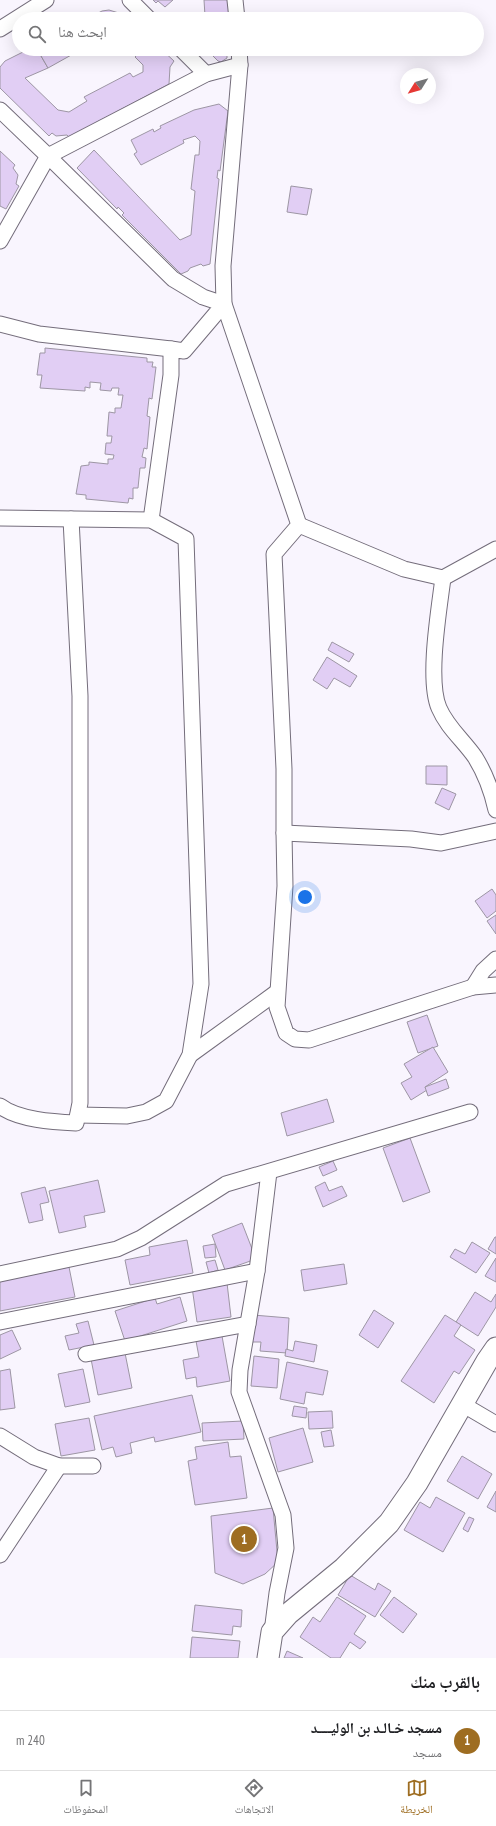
<!DOCTYPE html>
<html lang="ar">
<head>
<meta charset="utf-8">
<style>
	body { margin:0; font-family:"PT Sans Narrow","Noto Naskh Arabic",sans-serif; background:#f2f2f2; color:#202124; direction:rtl }
	.compass { position:absolute; left:400px; top:68px; width:36px; height:36px; border-radius:50%; background:#fff; box-shadow:0 4px 16px #0002; rotate:233deg }
	.you { position:absolute; left:305px; top:897px; width:14px; height:14px; margin:-10px; border:3px solid #fff; border-radius:50%; background:#1a73e8; box-shadow:0 0 0 6px #1a73e833 }
	.badge { display:grid; place-items:center; width:26px; height:26px; border-radius:50%; background:#9e6d21; color:#fff; font-size:13px; font-weight:700 }
	.pin { position:absolute; translate:-50% -50%; border:2px solid #fff; box-shadow:0 1px 4px #0006 }
	.list { margin:0; padding:0; list-style:none }
	h2 { display:flex; justify-content:space-between; align-items:center; height:52px; margin:0; padding:0 16px; font-size:17px }
	h2 small { font-size:13px; font-weight:400; color:#757577 }
	.list li { display:grid; grid-template-columns:26px 1fr auto; gap:12px; align-items:center; box-sizing:border-box; height:60px; padding:0 16px; border-top:1px solid #e0e0e0 }
	.list b { display:block; font-size:15px; white-space:nowrap }
	.list p { margin:0; font-size:13px; white-space:nowrap; color:#757577 }
	.list em { font-size:13px; font-style:normal; color:#757577 }
	.icon { flex:none; width:22px; height:22px; fill:none; stroke:currentColor; stroke-width:2; stroke-linecap:round; stroke-linejoin:round }
	.map { position:relative; flex:none; width:496px; height:1658px; overflow:hidden; direction:ltr }
	.search { position:absolute; background:#fff; box-shadow:0 4px 16px #0002; left:12px; right:12px; top:12px; height:44px; display:flex; align-items:center; gap:10px; box-sizing:border-box; padding:0 14px; border-radius:22px; color:#757577; font-size:15px }
	.sheet { height:112px; background:#fff }
	nav { display:flex; justify-content:space-around; align-items:center; box-sizing:border-box; height:56px; border-top:1px solid #e0e0e0; background:#fff; font-size:11px; color:#757577 }
	nav a { display:grid; justify-items:center; gap:2px }
	nav .on { color:#9e6d21 }
	.map>svg:first-child { display:block }
</style>
</head>
<body>
<div class="map">
<svg width="496" height="1658" viewBox="0 0 496 1658">
	<rect width="100%" height="100%" fill="#f9f5fe"/>
	<g fill="#e1cef4" stroke="#9d96a4">
		<polygon points="153,0 173,0 165,7 158,1 156,3"/>
		<polygon points="204,0 228,0 231,19 202,19 205,16"/>
		<polygon points="109,10 122,14 128,19 87,19 102,11"/>
		<polygon points="29,49 37,49 48,68 25,78 58,110 69,112 87,101 84,97 130,73 133,77 143,72 143,65 135,57 143,49 161,49 174,61 170,67 169,84 69,137 67,135 56,136 52,133 49,136 0,88 0,67 5,61"/>
		<polygon points="37,49 82,49 48,68"/>
		<polygon points="202,49 227,49 227,58 221,62 218,61 210,53 208,55"/>
		<polygon points="219,104 228,111 220,171 218,170 217,178 219,179 210,264 203,266 201,264 190,268 188,271 181,274 122,215 124,213 118,207 117,209 77,168 94,150 180,240 191,235 195,191 191,189 195,155 199,155 200,141 195,136 183,140 184,143 141,165 134,154 137,152 131,140 153,129 154,132 161,128 160,126 194,110"/>
		<polygon points="0,151 15,165 13,168 18,175 16,184 19,186 6,209 0,206"/>
		<polygon points="291,186 312,189 307,215 287,212"/>
		<polygon points="45,348 147,358 147,362 153,362 152,367 156,367 152,399 149,398 147,416 150,417 147,449 144,448 142,457 146,458 145,468 140,468 138,488 133,488 133,499 129,498 128,503 86,499 86,495 76,494 81,466 89,465 89,462 108,464 108,459 113,459 114,455 105,454 106,443 111,443 112,436 107,436 109,412 115,413 115,408 121,408 123,395 118,395 119,388 112,388 111,391 100,390 101,383 90,382 90,388 85,387 85,391 40,388 42,375 37,375 40,353 45,353"/>
		<polygon points="332,642 354,654 349,662 328,650"/>
		<polygon points="327,657 357,676 350,687 334,678 327,689 313,680"/>
		<polygon points="426,766 447,766 447,785 426,784"/>
		<polygon points="442,788 456,794 449,810 435,803"/>
		<polygon points="492,889 496,895 496,911 487,918 475,901"/>
		<polygon points="496,915 496,934 487,921"/>
		<polygon points="427,1015 438,1046 418,1053 407,1022"/>
		<polygon points="433,1047 448,1072 425,1087 427,1090 411,1100 401,1083 412,1077 404,1064"/>
		<polygon points="446,1079 449,1088 428,1096 425,1087"/>
		<polygon points="327,1099 334,1122 287,1136 281,1113"/>
		<polygon points="410,1138 430,1192 403,1202 383,1148"/>
		<polygon points="333,1161 337,1170 323,1176 319,1167"/>
		<polygon points="98,1180 105,1212 84,1216 86,1227 59,1233 49,1191"/>
		<polygon points="325,1182 329,1191 342,1186 347,1196 323,1207 315,1187"/>
		<polygon points="45,1187 49,1202 40,1204 43,1220 29,1223 21,1193"/>
		<polygon points="242,1223 256,1259 225,1270 212,1235"/>
		<polygon points="495,1237 496,1237 496,1254 488,1249"/>
		<polygon points="187,1240 193,1273 130,1285 125,1260 150,1255 149,1247"/>
		<polygon points="472,1242 490,1253 476,1273 450,1257 455,1249 465,1254"/>
		<polygon points="215,1244 216,1257 205,1258 203,1246"/>
		<polygon points="496,1258 496,1282 485,1276"/>
		<polygon points="215,1260 218,1270 209,1273 206,1262"/>
		<polygon points="344,1264 347,1284 304,1291 301,1270"/>
		<polygon points="69,1267 75,1297 0,1311 0,1280"/>
		<polygon points="227,1283 231,1317 197,1322 192,1287"/>
		<polygon points="475,1292 491,1302 496,1294 496,1307 478,1336 456,1322"/>
		<polygon points="180,1297 187,1321 125,1341 115,1311 155,1298 157,1304"/>
		<polygon points="374,1310 394,1323 378,1348 359,1335"/>
		<polygon points="253,1315 289,1318 287,1353 260,1351 261,1342 251,1342"/>
		<polygon points="445,1315 461,1325 454,1336 475,1350 459,1374 454,1371 434,1403 401,1381"/>
		<polygon points="88,1321 94,1345 69,1350 65,1336 79,1333 76,1324"/>
		<polygon points="12,1330 21,1349 0,1359 0,1335"/>
		<polygon points="222,1336 230,1381 197,1387 196,1377 186,1379 183,1360 199,1357 196,1341"/>
		<polygon points="295,1341 317,1345 314,1362 285,1356 286,1349 293,1351"/>
		<polygon points="125,1353 132,1388 98,1395 91,1359"/>
		<polygon points="254,1356 279,1359 277,1388 251,1386"/>
		<polygon points="287,1362 328,1371 323,1395 306,1392 304,1404 280,1399"/>
		<polygon points="10,1369 15,1408 0,1410 0,1371"/>
		<polygon points="83,1369 90,1402 65,1407 58,1374"/>
		<polygon points="192,1395 201,1432 155,1442 154,1437 130,1443 132,1453 116,1457 113,1447 102,1450 94,1416"/>
		<polygon points="294,1406 307,1408 306,1418 292,1416"/>
		<polygon points="332,1411 333,1428 309,1429 308,1412"/>
		<polygon points="89,1418 95,1450 61,1456 55,1424"/>
		<polygon points="243,1421 244,1439 203,1441 202,1423"/>
		<polygon points="303,1428 313,1462 278,1472 269,1438"/>
		<polygon points="331,1430 334,1446 324,1447 321,1432"/>
		<polygon points="228,1442 230,1457 241,1456 247,1498 195,1505 188,1461 197,1459 195,1447"/>
		<polygon points="462,1456 492,1474 478,1499 447,1481"/>
		<polygon points="496,1491 496,1512 487,1507"/>
		<polygon points="436,1497 465,1513 443,1552 404,1530 420,1502 430,1508"/>
		<polygon points="273,1508 278,1562 265,1574 243,1584 215,1573 211,1516"/>
		<polygon points="469,1517 474,1519 468,1532 463,1529"/>
		<polygon points="350,1575 375,1590 378,1583 391,1591 375,1617 338,1595"/>
		<polygon points="337,1597 366,1616 354,1634 366,1642 360,1649 350,1642 340,1658 331,1658 300,1637 313,1617 320,1622"/>
		<polygon points="394,1597 417,1614 403,1633 380,1615"/>
		<polygon points="195,1605 242,1610 241,1627 233,1626 232,1635 192,1631"/>
		<polygon points="192,1637 240,1641 238,1658 190,1658"/>
		<polygon points="287,1651 303,1658 284,1658"/>
	</g>
	<g fill="none" stroke-linecap="round" stroke-linejoin="round">
		<g stroke="#746d7b" stroke-width="17">
			<g id="street">
				<polyline points="130,0 149,19"/>
				<polyline points="235,0 237,19"/>
				<polyline points="0,29 46,0"/>
				<polyline points="181,49 206,74"/>
				<polyline points="239,49 240,65 223,266 224,304 299,525 274,554 284,769 284,833 285,886 277,1007 286,1033 295,1039 309,1040 473,987 496,985"/>
				<polyline points="0,110 48,156 206,74 240,65"/>
				<polyline points="0,241 48,156 173,279 203,297 224,304 184,351 171,349 171,375 151,520"/>
				<polyline points="0,324 39,334 171,349"/>
				<polyline points="0,518 151,520 186,539 201,984 190,1055 166,1101 146,1112 127,1116 78,1115"/>
				<polyline points="299,525 404,569 443,578 496,549"/>
				<path d="M443 578C439 610 427 680 439 708 447 727 463 740 475 757 485 773 492 792 496 810"/>
				<polyline points="284,833 411,839 441,843 496,831"/>
				<polyline points="473,987 483,971 496,959"/>
				<polyline points="190,1055 277,992"/>
				<path d="M0 1106C18 1120 54 1122 76 1123L80 1103V696L71 519"/>
				<polyline points="269,1172 257,1271 240,1370 239,1392 283,1515 286,1548 277,1593 272,1632"/>
				<polyline points="0,1274 117,1249 141,1238 226,1184 470,1112"/>
				<polyline points="0,1322 257,1271"/>
				<polyline points="86,1354 248,1324"/>
				<polyline points="462,1404 496,1424"/>
				<polyline points="0,1436 34,1457 59,1466 93,1466"/>
				<polyline points="0,1555 59,1466"/>
			</g>
		</g>
		<g stroke="#746d7b" stroke-width="23">
			<polyline id="secondary" points="268,1658 272,1632 288,1614 344,1568 389,1523 417,1483 487,1361 496,1348"/>
		</g>
		<use href="#street" stroke="#fff" stroke-width="15"/>
		<use href="#secondary" stroke="#fff" stroke-width="21"/>
	</g>
</svg>
<svg class="compass" viewBox="-18 -18 36 36"><path d="M0-13l5 13h-10z" fill="#e53935"/><path d="M0 13l5-13h-10z" fill="#757577"/></svg>
<div class="you"></div>
<div class="pin badge" style="left:244px;top:1539px">1</div>
<div class="search"><svg class="icon" aria-label="search" viewBox="0 0 24 24"><circle cx="10" cy="10" r="6"/><path d="M15 15l6 6"/></svg>ابحث هنا</div>
</div>
<section class="sheet">
<h2>بالقرب منك<small></small></h2>
<ul class="list">
<li><span class="badge">1</span><div><b>مسجد خـالـد بن الوليــــد</b><p>مسجد</p></div><em>240 m</em></li>
</ul>
</section>
<nav>
<a class="on"><svg class="icon" aria-label="map" viewBox="0 0 24 24"><path d="M3 6l6-2 6 2 6-2v14l-6 2-6-2-6 2zM9 4v14M15 6v14"/></svg>الخريطة</a>
<a><svg class="icon" aria-label="directions" viewBox="0 0 24 24"><path d="M12 3l9 9-9 9-9-9zM9 14v-3h6M13 9l2 2-2 2"/></svg>الاتجاهات</a>
<a><svg class="icon" aria-label="saved" viewBox="0 0 24 24"><path d="M7 4h10v16l-5-4-5 4z"/></svg>المحفوظات</a>
</nav>
</body>
</html>
